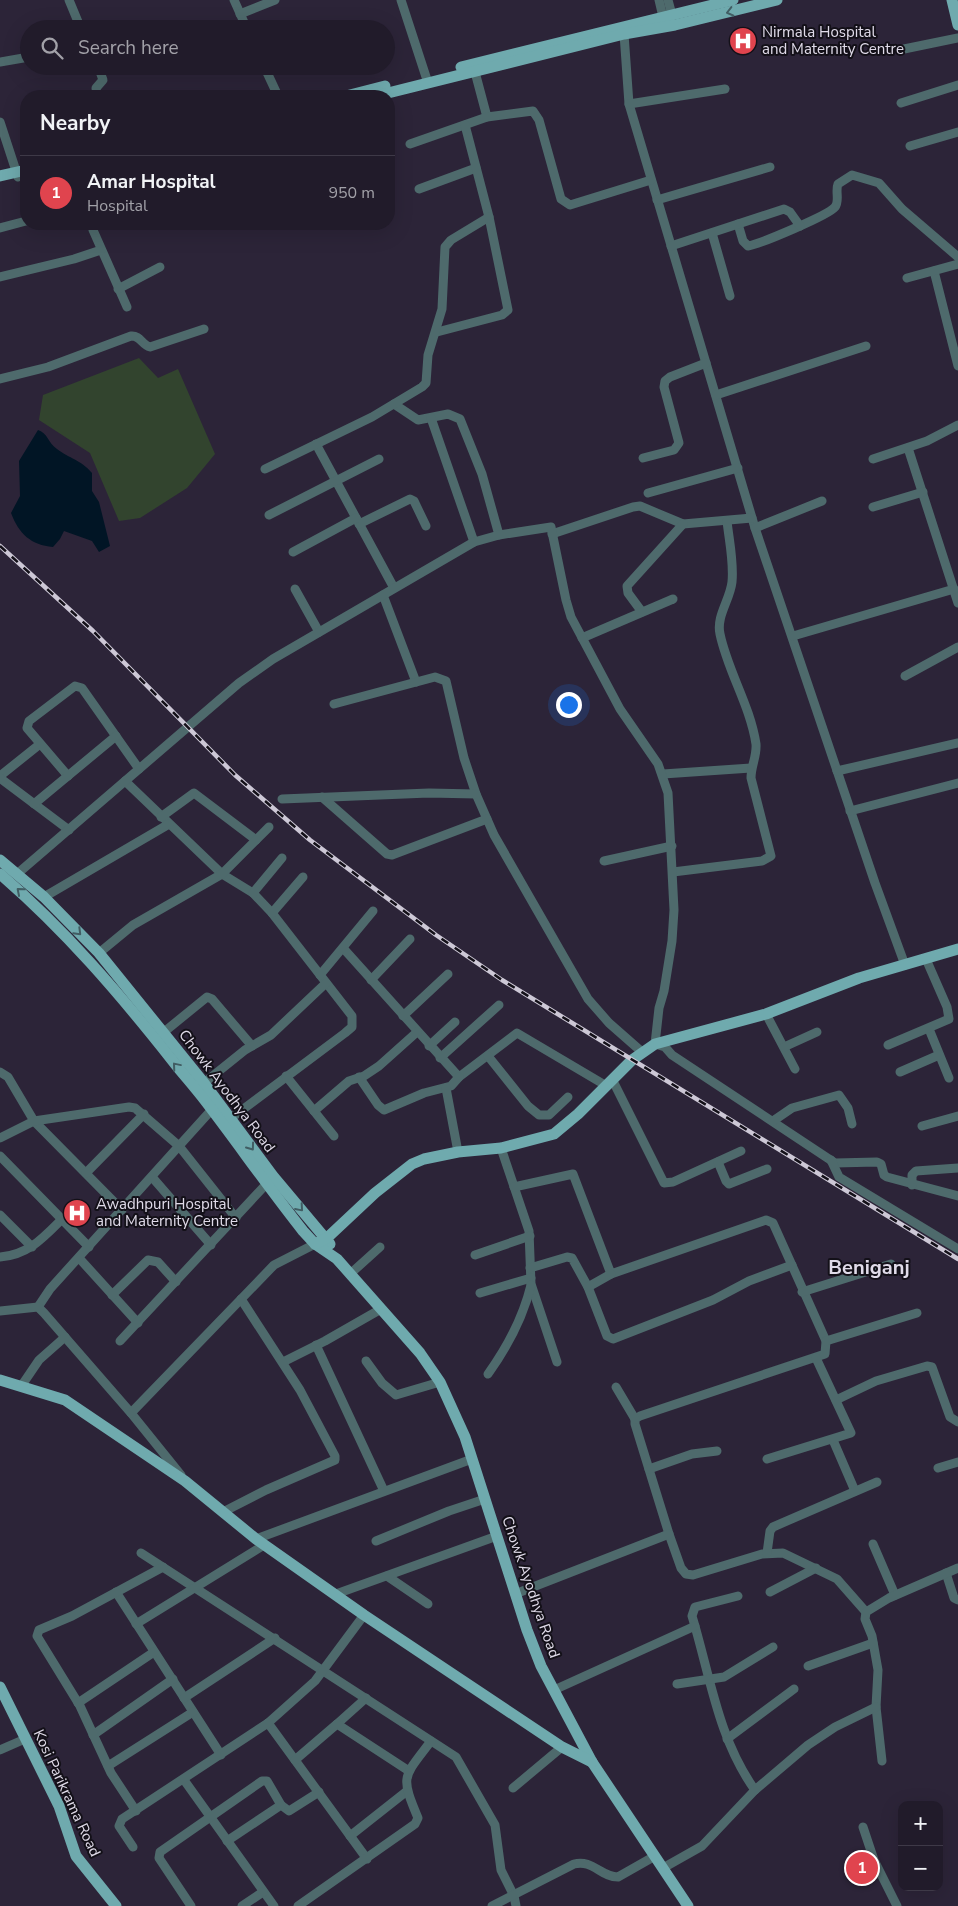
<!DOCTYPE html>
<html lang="en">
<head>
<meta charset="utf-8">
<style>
	body { margin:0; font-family:"Nunito Sans",sans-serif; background:#292432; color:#f1f3f6 }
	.controls { position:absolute; right:15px; bottom:15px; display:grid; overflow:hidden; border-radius:10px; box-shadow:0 5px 20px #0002 }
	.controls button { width:45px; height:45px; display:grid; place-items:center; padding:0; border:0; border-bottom:1px solid #3e3947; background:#211b2a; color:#f1f3f6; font:25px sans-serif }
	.you { position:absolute; left:568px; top:704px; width:18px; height:18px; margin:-12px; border:4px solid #fff; border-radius:50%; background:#1a73e8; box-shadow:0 0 0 8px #1a73e833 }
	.badge { display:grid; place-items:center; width:32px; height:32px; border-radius:50%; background:#d93025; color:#fff; font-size:16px; font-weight:700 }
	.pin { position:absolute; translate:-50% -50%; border:2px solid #fff; box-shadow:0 1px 5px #0006 }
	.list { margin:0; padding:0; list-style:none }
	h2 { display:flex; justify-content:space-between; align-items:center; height:65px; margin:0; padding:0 20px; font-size:21px }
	h2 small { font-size:16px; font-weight:400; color:#a2a1a8 }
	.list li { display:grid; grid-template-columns:32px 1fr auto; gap:15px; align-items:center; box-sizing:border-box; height:75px; padding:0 20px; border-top:1px solid #3e3947 }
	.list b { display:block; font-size:19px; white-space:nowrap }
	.list p { margin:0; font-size:16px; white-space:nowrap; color:#a2a1a8 }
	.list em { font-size:16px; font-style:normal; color:#a2a1a8 }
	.icon { flex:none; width:28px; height:28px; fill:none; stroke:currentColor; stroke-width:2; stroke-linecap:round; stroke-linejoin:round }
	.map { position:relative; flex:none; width:958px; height:1906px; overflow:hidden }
	.search { position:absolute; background:#211b2a; box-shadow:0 5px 20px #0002; left:20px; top:20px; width:375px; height:55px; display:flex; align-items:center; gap:12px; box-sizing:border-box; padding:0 18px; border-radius:28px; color:#a2a1a8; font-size:19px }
	.panel { position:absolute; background:#211b2a; box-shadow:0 5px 20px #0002; left:20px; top:90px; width:375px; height:140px; border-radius:20px }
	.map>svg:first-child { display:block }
</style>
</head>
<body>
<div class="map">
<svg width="958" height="1906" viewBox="0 0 958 1906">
	<rect width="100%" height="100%" fill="#2c2438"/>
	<polygon fill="#32442e" points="139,358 158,378 178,369 215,454 187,488 140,518 119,521 90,453 39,420 43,395"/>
	<path fill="#011525" d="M38 430C48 433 48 443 57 449 70 459 80 459 92 473V491L99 502 110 546 99 552 92 541 64 531 60 539 53 547C31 545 19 534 11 513L20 496 19 461Z"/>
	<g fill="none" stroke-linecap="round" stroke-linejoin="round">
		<g stroke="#4e6a6c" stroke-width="9">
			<polyline points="69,0 81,29"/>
			<polyline points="234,0 247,29"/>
			<polyline points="401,0 428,83"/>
			<polyline points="659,0 663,17"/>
			<polyline points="668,0 672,15"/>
			<polyline points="240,14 275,0"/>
			<polyline points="624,34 629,104 755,528 875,883 905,965"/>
			<polyline points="904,49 958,38"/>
			<polyline points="0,62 29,57"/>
			<polyline points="264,66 278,96"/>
			<polyline points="475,72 487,117"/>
			<polyline points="97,96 96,88 103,80 98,66"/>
			<polyline points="901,103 958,85"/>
			<polyline points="629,104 725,89"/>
			<polyline points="0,122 18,177"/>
			<polyline points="410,144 487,117 533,111 539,120 561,199 570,205 651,180"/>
			<polyline points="910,146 958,132"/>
			<polyline points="419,189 476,168"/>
			<polyline points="657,200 770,167"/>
			<polyline points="95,224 93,230 127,307"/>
			<path d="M738 224 743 241 748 246C760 244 829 215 835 207 840 201 835 191 838 184L852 175 879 183 902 209 958 257"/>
			<polyline points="0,228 26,221"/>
			<polyline points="712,233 730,296"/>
			<polyline points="671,246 784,209 790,212 800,226"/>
			<polyline points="934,271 958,366"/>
			<polyline points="0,277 74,259 101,250"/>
			<polyline points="907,278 958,264"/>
			<polyline points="118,289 160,267"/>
			<polyline points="437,332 502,315 508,310 489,217 465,125"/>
			<path d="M0 379 48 367 131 336C140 335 142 345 150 347L204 329"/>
			<polyline points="716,395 866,346"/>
			<polyline points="394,404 418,420 448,414 460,419 482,474 499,535"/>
			<polyline points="431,418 474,542"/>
			<polyline points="316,444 394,588"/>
			<polyline points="908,448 958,603"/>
			<polyline points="643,458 674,450 679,443 664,387 665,381 670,377 706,363"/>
			<polyline points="873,459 927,441 958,425"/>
			<polyline points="265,469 372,417 422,387 426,383 428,355 442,309 445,247 451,240 489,217"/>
			<polyline points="648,493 738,468"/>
			<polyline points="873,507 923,492"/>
			<polyline points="269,515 379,459"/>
			<polyline points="359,524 410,499 414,501 426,526"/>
			<polyline points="755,528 822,501"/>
			<polyline points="552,534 633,507 640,506 683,524 752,518"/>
			<polyline points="293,552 356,518"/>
			<polyline points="295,589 319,632"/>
			<polyline points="383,595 416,682"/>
			<polyline points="642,612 628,593 627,586 683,524"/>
			<polyline points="793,636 954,589"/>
			<polyline points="582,638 673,599"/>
			<polyline points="905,676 958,647"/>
			<polyline points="334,704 435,677 446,681 464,758 476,794 494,835 588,999 609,1023 642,1052"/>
			<polyline points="837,771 958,743"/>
			<polyline points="663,774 751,768"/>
			<polyline points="0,776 40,744"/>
			<polyline points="68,776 27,728 29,721 75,686 82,688 139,769"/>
			<polyline points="0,778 69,830"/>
			<polyline points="125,781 222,874 253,893 272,913 352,1016 352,1027 345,1033 230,1119"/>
			<polyline points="322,797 387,854 392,855 487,819"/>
			<polyline points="282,799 429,793 476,794"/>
			<polyline points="34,804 116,736"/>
			<polyline points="850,811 958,783"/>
			<polyline points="161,817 194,793 256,840"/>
			<polyline points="604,861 672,846"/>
			<path d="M673 872 762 861 771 856 751 778C751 766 757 756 756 744 750 705 728 672 720 634 716 616 730 600 732 582 734 562 729 540 727 521"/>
			<polyline points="17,874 239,683 273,659 474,542 499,535 551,527 566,600 571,617 620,709 658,764 668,793 674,910 672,941 664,991 659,1008 655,1044 665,1047 672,1055 835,1163 877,1162 881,1164 884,1175 887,1177 958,1196"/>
			<polyline points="253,893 282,858"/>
			<polyline points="44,897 169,824"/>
			<polyline points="272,913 303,877"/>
			<polyline points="343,948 459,1077 517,1033 605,1085"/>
			<polyline points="99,953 133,925 222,874 269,827"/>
			<polyline points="320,975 373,911"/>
			<polyline points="371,980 410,939"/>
			<polyline points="766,1014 795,1069"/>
			<polyline points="403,1016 448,974"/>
			<polyline points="929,1029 949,1078"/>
			<polyline points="164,1032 207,997 212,999 252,1046"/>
			<polyline points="888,1045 949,1019 947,1007 926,959"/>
			<polyline points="429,1046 455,1022"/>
			<polyline points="784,1047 817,1032"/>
			<polyline points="488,1056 528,1106 539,1115 549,1115 568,1097"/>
			<polyline points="440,1058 499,1005"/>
			<polyline points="0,1072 8,1077 34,1121 122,1210"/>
			<polyline points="900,1072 939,1055"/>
			<polyline points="286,1076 334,1136"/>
			<polyline points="359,1077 378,1105 384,1110 424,1093 451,1086 459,1077"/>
			<polyline points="612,1079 664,1183 673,1182 741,1151"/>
			<polyline points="204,1083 245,1050 271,1035 326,983"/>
			<polyline points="446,1088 458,1152"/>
			<polyline points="314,1111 349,1081 364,1076 379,1066 417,1032"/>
			<polyline points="773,1121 792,1108 839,1095 848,1108 852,1124"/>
			<polyline points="922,1126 958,1116"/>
			<polyline points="0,1138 34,1121 129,1107 135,1108 179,1146 236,1218"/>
			<polyline points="501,1148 529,1231 531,1284 557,1362"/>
			<polyline points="0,1156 89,1247"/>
			<polyline points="831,1160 839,1177 958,1249"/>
			<polyline points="718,1162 726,1181 729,1184 767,1169"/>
			<polyline points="86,1173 144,1114"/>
			<polyline points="152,1177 211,1245"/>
			<polyline points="912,1185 912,1175 916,1171 958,1168"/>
			<polyline points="514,1187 573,1174 611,1274 766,1220 773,1223 826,1341 825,1354 640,1416 635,1419 635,1424 669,1534 681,1568 686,1574 693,1575 762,1554 783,1553 837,1579 866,1612"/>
			<polyline points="0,1215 32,1247"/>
			<polyline points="475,1255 530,1236"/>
			<path d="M0 1257C28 1255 43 1238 62 1219"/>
			<polyline points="79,1258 138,1323"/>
			<polyline points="530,1268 567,1257 572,1258 588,1287 607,1336 613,1339 713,1300 749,1281 792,1265"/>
			<polyline points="350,1274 380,1247"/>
			<polyline points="588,1287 611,1274"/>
			<polyline points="802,1292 891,1264"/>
			<polyline points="480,1293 531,1278"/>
			<polyline points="112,1295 148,1260 158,1262 176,1282"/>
			<polyline points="38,1307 50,1289 215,1106"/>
			<polyline points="0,1311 38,1307 44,1313 131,1413 181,1475"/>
			<polyline points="120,1341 271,1179"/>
			<polyline points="826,1341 917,1313"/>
			<polyline points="316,1345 384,1491"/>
			<polyline points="366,1361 382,1383 396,1395 440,1382"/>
			<polyline points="283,1362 325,1341 381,1309"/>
			<path d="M488 1374C508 1346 523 1318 531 1285"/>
			<polyline points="22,1385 39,1360 65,1337"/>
			<polyline points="616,1387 635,1419"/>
			<polyline points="836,1400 876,1381 927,1366 932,1367 950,1417 958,1422"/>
			<polyline points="131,1413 274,1265 315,1244"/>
			<polyline points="833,1440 855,1491"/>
			<polyline points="767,1459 851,1433 816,1358"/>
			<polyline points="938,1468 958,1462"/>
			<polyline points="649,1469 692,1454 717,1451"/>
			<polyline points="223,1512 266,1490 335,1460 335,1456 300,1390 241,1299"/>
			<polyline points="256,1539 472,1459"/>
			<polyline points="376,1541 449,1511 485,1499"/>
			<polyline points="873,1544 895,1595"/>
			<polyline points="141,1553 456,1757 495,1825 501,1870 514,1896 516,1906"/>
			<polyline points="767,1553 770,1531 773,1527 877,1482"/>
			<polyline points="946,1573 954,1598 958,1600"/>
			<polyline points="387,1576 428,1604"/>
			<polyline points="116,1592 221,1755"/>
			<polyline points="770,1592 816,1568"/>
			<polyline points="336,1594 497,1536"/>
			<polyline points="515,1594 669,1534"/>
			<path d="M738 1596 695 1607 692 1616C710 1675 718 1739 755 1790"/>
			<polyline points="136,1624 264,1545"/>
			<polyline points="808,1666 873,1643"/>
			<polyline points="677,1684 724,1677 773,1647"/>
			<polyline points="554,1690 695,1626"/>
			<polyline points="184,1698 275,1638"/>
			<polyline points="78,1703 154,1652"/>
			<polyline points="268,1723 367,1859"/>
			<polyline points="337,1724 366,1698"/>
			<polyline points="93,1735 173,1679"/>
			<polyline points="727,1739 794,1689"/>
			<polyline points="0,1750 25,1739"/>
			<polyline points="295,1760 337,1724 409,1771"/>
			<polyline points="882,1761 876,1707 878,1670 872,1636 865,1619 866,1612 889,1598 958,1568"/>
			<polyline points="108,1766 193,1712"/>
			<polyline points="184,1780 274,1906"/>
			<polyline points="513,1788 562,1747"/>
			<polyline points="136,1811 111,1773 80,1706 37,1636 39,1630 72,1616 163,1567"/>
			<polyline points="863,1827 874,1860 897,1906"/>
			<polyline points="350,1836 407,1791"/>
			<polyline points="227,1841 281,1805 289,1811 319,1792"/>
			<polyline points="133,1847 119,1826 122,1819 268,1723 315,1681 364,1615"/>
			<polyline points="663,1868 702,1846 755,1790 808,1745 835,1727 876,1707"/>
			<polyline points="191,1906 159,1858 160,1852 262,1781 267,1781 281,1805"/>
			<polyline points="242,1906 263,1892"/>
			<path d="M298 1906 415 1824 418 1818C400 1775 403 1778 431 1741"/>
			<path d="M492 1906 574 1864C592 1859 601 1877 618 1877L655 1856"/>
		</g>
		<g stroke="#6faaae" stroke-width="11">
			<polyline points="952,0 958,25"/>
			<polyline points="461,67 733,0"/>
			<polyline points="346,96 385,86"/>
			<polyline points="376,96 624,34 675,25 777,0"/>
			<polyline points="0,176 26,170"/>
			<polyline points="0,860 44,897 99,953 204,1083 273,1176 330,1244"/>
			<path d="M0 874C65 930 119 993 172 1060 182 1073 193 1085 203 1098 237 1142 268 1187 303 1231L315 1244 337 1259 420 1353 440 1382 465 1437 527 1630 541 1666 592 1762 688 1906"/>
			<polyline points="315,1244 327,1238 375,1193 412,1164 424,1159 458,1152 501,1148 554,1134 578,1114 632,1060 655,1044 766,1014 859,978 958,949"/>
			<polyline points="0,1380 65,1400 185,1481 256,1539 364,1615 562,1747 592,1762"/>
			<polyline points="0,1687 59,1806 76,1856 116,1906"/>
		</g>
		<g stroke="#cdc8d6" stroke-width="4.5">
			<polyline id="rail" points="0,546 93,631 235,775 310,840 436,935 502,980 958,1259"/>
		</g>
		<use href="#rail" stroke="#131018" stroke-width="2.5" stroke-dasharray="8" stroke-linecap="butt"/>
	</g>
	<defs><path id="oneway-chevron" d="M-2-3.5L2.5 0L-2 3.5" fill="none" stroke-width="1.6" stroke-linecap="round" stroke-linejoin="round" transform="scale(1.25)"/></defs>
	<g stroke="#415d63">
		<use href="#oneway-chevron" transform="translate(730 12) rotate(166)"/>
		<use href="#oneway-chevron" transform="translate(20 891) rotate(-139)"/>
		<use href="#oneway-chevron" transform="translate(78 932) rotate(45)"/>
		<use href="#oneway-chevron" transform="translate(176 1066) rotate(-130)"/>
		<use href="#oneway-chevron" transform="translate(251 1147) rotate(54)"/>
		<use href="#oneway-chevron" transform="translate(300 1208) rotate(49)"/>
	</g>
	<defs>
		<g id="hospital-disc" transform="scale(1.4375)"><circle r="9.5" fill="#e0444e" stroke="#131018"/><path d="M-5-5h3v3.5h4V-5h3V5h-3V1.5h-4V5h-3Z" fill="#fff"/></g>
	</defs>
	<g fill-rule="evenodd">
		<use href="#hospital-disc" x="743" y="41"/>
		<use href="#hospital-disc" x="77" y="1213"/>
	</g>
	<g text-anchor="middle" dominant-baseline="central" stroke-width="4" stroke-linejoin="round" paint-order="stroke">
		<g font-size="15" fill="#e0dbe9" stroke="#131018" text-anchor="start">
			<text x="762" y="32">Nirmala Hospital<tspan x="762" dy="17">and Maternity Centre</tspan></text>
			<text x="96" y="1204">Awadhpuri Hospital<tspan x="96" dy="17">and Maternity Centre</tspan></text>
		</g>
		<g font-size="15" fill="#e0dbe9" stroke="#131018">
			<text transform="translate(227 1091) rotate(53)">Chowk Ayodhya Road</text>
			<text transform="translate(531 1587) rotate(71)">Chowk Ayodhya Road</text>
			<text transform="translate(67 1793) rotate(65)">Kosi Parikrama Road</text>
		</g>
		<g font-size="20" font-weight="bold" fill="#e0dbe9" stroke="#131018">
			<text x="869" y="1267">Beniganj</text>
		</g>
	</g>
</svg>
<div class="controls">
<button>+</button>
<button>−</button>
</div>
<div class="you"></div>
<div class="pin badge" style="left:862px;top:1868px;background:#e0444e">1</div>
<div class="search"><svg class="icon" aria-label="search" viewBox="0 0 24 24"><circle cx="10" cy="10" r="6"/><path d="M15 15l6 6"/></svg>Search here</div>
<section class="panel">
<h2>Nearby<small></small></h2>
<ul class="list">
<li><span class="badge" style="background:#e0444e">1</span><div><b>Amar Hospital</b><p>Hospital</p></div><em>950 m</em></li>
</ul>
</section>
</div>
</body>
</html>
